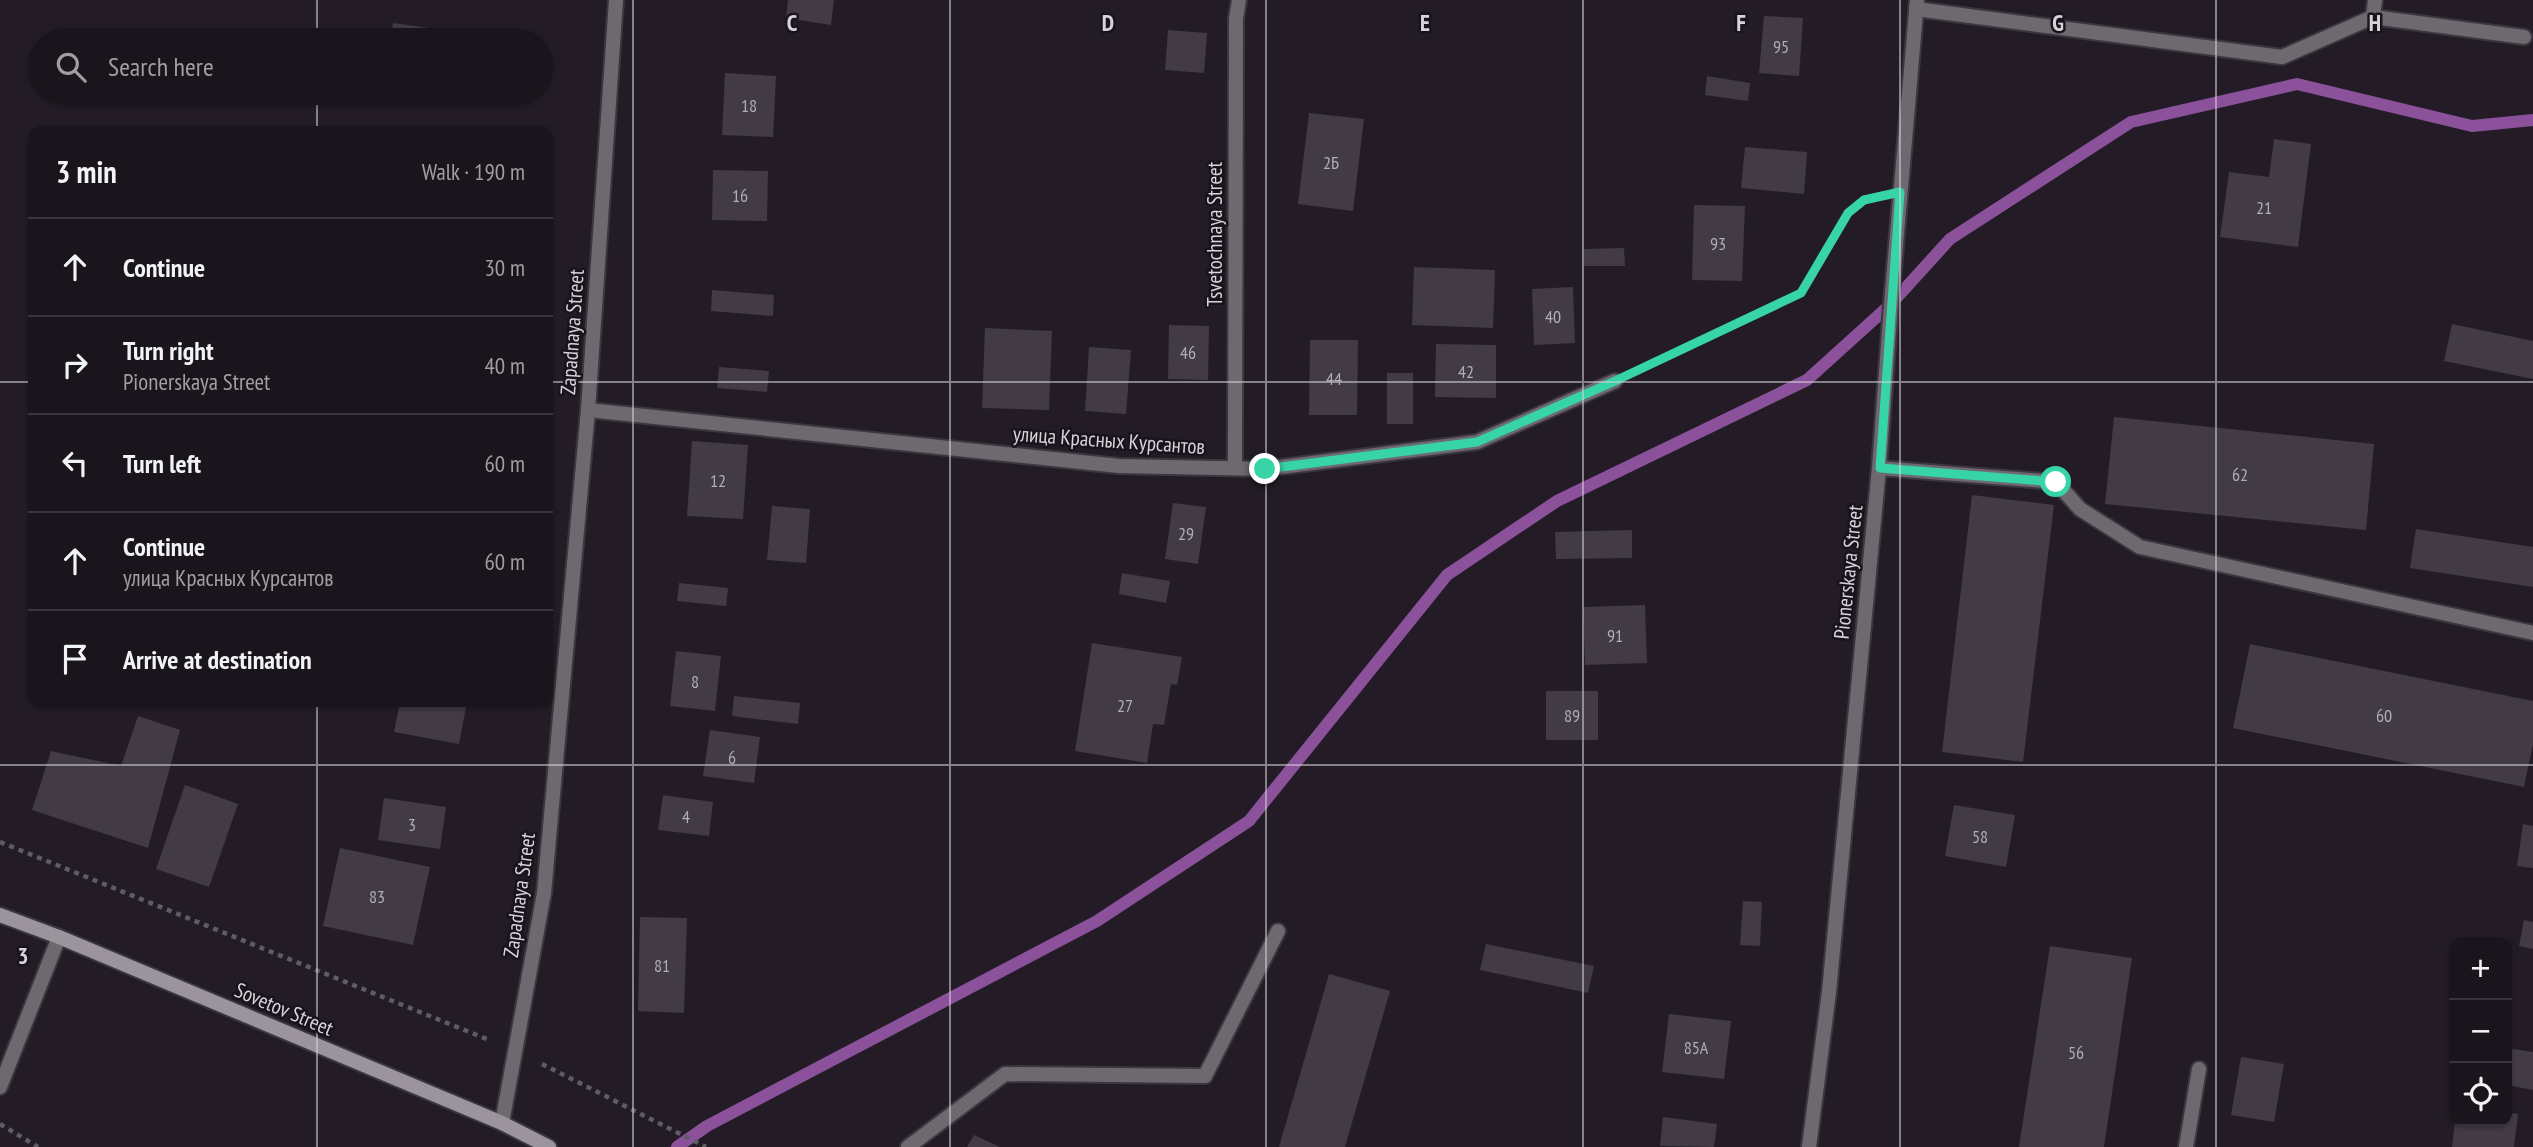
<!DOCTYPE html>
<html lang="en">
<head>
<meta charset="utf-8">
<style>
	body { margin:0; font-family:"PT Sans Narrow",sans-serif; background:#272229; color:#f1f3f6 }
	.controls { position:absolute; right:21px; bottom:21px; display:grid; overflow:hidden; border-radius:14px; box-shadow:0 2px 5px #0004 }
	.controls button { width:63px; height:63px; display:grid; place-items:center; padding:0; border:0; border-bottom:2px solid #38343b; background:#1a151c; color:#f1f3f6; font:35px sans-serif }
	.stop { position:absolute; width:21px; height:21px; margin:-16px; border:5px solid #36d4a7; border-radius:50%; background:#fff }
	.stop.end { background:#36d4a7; border-color:#fff; box-shadow:0 2px 7px #0008 }
	.list { margin:0; padding:0; list-style:none }
	h2 { display:flex; justify-content:space-between; align-items:center; height:91px; margin:0; padding:0 28px; font-size:30px }
	h2 small { font-size:23px; font-weight:400; color:#9f9fa3 }
	.list li { display:grid; grid-template-columns:46px 1fr auto; gap:21px; align-items:center; box-sizing:border-box; height:98px; padding:0 28px; border-top:2px solid #38343b }
	.list b { display:block; font-size:26px; white-space:nowrap }
	.list p { margin:0; font-size:23px; white-space:nowrap; color:#9f9fa3 }
	.list em { font-size:23px; font-style:normal; color:#9f9fa3 }
	.icon { flex:none; width:38px; height:38px; fill:none; stroke:currentColor; stroke-width:2; stroke-linecap:round; stroke-linejoin:round }
	.map { position:relative; flex:none; width:2533px; height:1147px; overflow:hidden }
	.search { position:absolute; background:#1a151c; box-shadow:0 2px 5px #0004; left:28px; top:28px; width:525px; height:77px; display:flex; align-items:center; gap:18px; box-sizing:border-box; padding:0 24px; border-radius:38px; color:#9f9fa3; font-size:26px }
	.panel { position:absolute; background:#1a151c; box-shadow:0 2px 5px #0004; left:28px; top:126px; width:525px; height:581px; border-radius:14px }
	.map>svg:first-child { display:block }
</style>
</head>
<body>
<div class="map">
<svg width="2533" height="1147" viewBox="0 0 2533 1147">
	<rect width="100%" height="100%" fill="#231c26"/>
	<g fill="none" stroke-linecap="round" stroke-linejoin="round">
		<polyline stroke="#8b519b" stroke-width="12" points="677,1147 707,1126 1097,921 1249,821 1447,575 1557,501 1807,380 1891,304 1950,239 2131,122 2297,84 2472,126 2533,120"/>
	</g>
	<g fill="#423a45">
		<polygon points="788,0 834,0 831,25 786,18"/>
		<polygon points="1764,16 1803,18 1799,76 1759,73"/>
		<polygon points="393,23 451,31 450,40 391,40"/>
		<polygon points="1168,30 1207,33 1204,73 1165,70"/>
		<polygon points="725,73 776,76 773,137 722,135"/>
		<polygon points="1707,76 1750,83 1748,101 1705,95"/>
		<polygon points="483,93 510,93 509,98"/>
		<polygon points="1309,113 1364,119 1353,211 1298,204"/>
		<polygon points="2274,139 2311,144 2298,247 2220,237 2229,172 2269,177"/>
		<polygon points="1745,147 1807,152 1804,194 1741,188"/>
		<polygon points="713,170 768,171 767,221 712,220"/>
		<polygon points="1694,205 1745,206 1742,281 1692,280"/>
		<polygon points="1624,248 1625,266 1584,266 1584,249"/>
		<polygon points="1414,267 1495,270 1493,328 1412,325"/>
		<polygon points="1573,287 1575,343 1534,345 1532,289"/>
		<polygon points="712,290 774,295 773,316 711,311"/>
		<polygon points="2452,324 2533,341 2533,379 2444,361"/>
		<polygon points="1169,325 1209,326 1208,380 1168,379"/>
		<polygon points="985,328 1052,331 1049,410 982,408"/>
		<polygon points="1310,340 1358,340 1357,415 1309,415"/>
		<polygon points="1436,344 1496,345 1496,398 1435,397"/>
		<polygon points="1089,347 1131,350 1126,414 1085,411"/>
		<polygon points="719,367 769,371 767,392 717,388"/>
		<rect x="1387" y="373" width="26" height="51"/>
		<polygon points="2114,417 2374,444 2366,530 2105,504"/>
		<polygon points="692,441 748,445 743,519 687,516"/>
		<polygon points="1972,495 2054,505 2023,762 1942,752"/>
		<polygon points="1173,503 1206,507 1198,564 1165,559"/>
		<polygon points="772,506 810,509 806,563 767,560"/>
		<polygon points="2416,529 2533,547 2533,587 2410,568"/>
		<polygon points="1632,530 1632,558 1556,559 1555,532"/>
		<polygon points="1122,573 1170,581 1166,603 1119,594"/>
		<polygon points="679,583 728,588 726,606 677,601"/>
		<polygon points="1645,605 1647,663 1585,665 1583,607"/>
		<polygon points="1092,643 1182,657 1177,685 1171,684 1164,725 1153,724 1147,763 1075,751"/>
		<polygon points="2250,644 2533,701 2533,744 2524,787 2233,728"/>
		<polygon points="676,651 721,656 715,711 670,706"/>
		<rect x="1546" y="691" width="52" height="49"/>
		<polygon points="734,696 800,703 798,724 732,716"/>
		<polygon points="400,702 467,702 459,744 394,732"/>
		<polygon points="138,716 180,730 148,848 32,810 51,751 121,766"/>
		<polygon points="710,730 760,737 754,783 703,776"/>
		<polygon points="185,785 238,804 209,887 156,869"/>
		<polygon points="663,795 713,802 709,836 658,830"/>
		<polygon points="384,798 446,807 440,849 378,840"/>
		<polygon points="1954,805 2015,815 2006,867 1945,856"/>
		<polygon points="2523,824 2533,826 2533,868 2517,866"/>
		<polygon points="340,848 430,867 413,945 323,926"/>
		<polygon points="1743,901 1762,902 1760,946 1740,945"/>
		<polygon points="640,917 687,918 684,1013 638,1011"/>
		<polygon points="2524,920 2533,922 2533,949 2519,946"/>
		<polygon points="1486,944 1594,966 1588,993 1480,970"/>
		<polygon points="2050,946 2132,958 2104,1147 2019,1147"/>
		<polygon points="1329,974 1390,991 1345,1147 1279,1147"/>
		<polygon points="1669,1014 1731,1021 1724,1079 1662,1072"/>
		<polygon points="2507,1048 2533,1052 2533,1090 2507,1085"/>
		<polygon points="2241,1057 2284,1064 2274,1122 2231,1115"/>
		<polygon points="2507,1112 2518,1114 2514,1147 2452,1147 2455,1121 2507,1121"/>
		<polygon points="1663,1117 1717,1124 1714,1147 1660,1146"/>
		<polygon points="974,1135 1000,1147 967,1147"/>
	</g>
	<g fill="none" stroke-linecap="round" stroke-linejoin="round">
		<g stroke="#3c363f" stroke-width="18">
			<g id="service">
				<polyline points="1916,9 2282,57 2373,17 2524,37"/>
				<polyline points="2373,17 2375,0"/>
				<polyline points="1879,468 2056,482 2080,509 2140,547 2533,633"/>
				<polyline points="0,1087 59,937"/>
				<polyline points="908,1147 1005,1074 1205,1076 1278,931"/>
				<polyline points="2186,1147 2199,1069"/>
			</g>
		</g>
		<g stroke="#3c363f" stroke-width="18">
			<g id="minor">
				<polyline points="588,410 1119,466 1265,469 1477,442 1615,381"/>
				<polyline points="1235,468 1236,19 1239,0"/>
				<polyline points="502,1123 544,893 588,410 616,0"/>
				<polyline points="1809,1147 1829,992 1879,468 1891,304 1917,0"/>
			</g>
		</g>
		<g stroke="#3c363f" stroke-width="18">
			<polyline id="secondary" points="0,915 59,937 502,1123 549,1147"/>
		</g>
		<g stroke="#615b64" stroke-width="4.5" stroke-dasharray="5 5" stroke-linecap="butt">
			<polyline points="1641,368 1801,293 1848,213 1864,200 1873,198"/>
			<polyline points="0,842 489,1040"/>
			<polyline points="542,1064 706,1147"/>
			<polyline points="0,1124 38,1147"/>
		</g>
		<use href="#service" stroke="#6e696f" stroke-width="14"/>
		<use href="#minor" stroke="#6e696f" stroke-width="14"/>
		<use href="#secondary" stroke="#9b949d" stroke-width="14"/>
	</g>
	<g fill="none" stroke-linecap="round" stroke-linejoin="round">
		<polyline stroke="#36d4a7" stroke-width="9" points="1265,469 1477,442 1615,381 1801,293 1848,213 1864,200 1900,192 1880,468 2056,482"/>
	</g>
	<path fill="none" stroke="#d8d3da" stroke-width="2" stroke-opacity="0.55" d="M317 0V40M633 0V1147M950 0V1147M1266 0V1147M1583 0V1147M1900 0V1147M2216 0V1147M317 93V131M0 382H33M548 382H2533M317 702V1147M0 765H2533"/>
	<g text-anchor="middle" dominant-baseline="central" stroke-width="5" stroke-linejoin="round" paint-order="stroke">
		<g font-size="18" fill="#b2adb5">
			<text x="1781" y="46">95</text>
			<text x="749" y="105">18</text>
			<text x="1331" y="162">2Б</text>
			<text x="740" y="195">16</text>
			<text x="2264" y="207">21</text>
			<text x="1718" y="243">93</text>
			<text x="1553" y="316">40</text>
			<text x="1188" y="352">46</text>
			<text x="1466" y="371">42</text>
			<text x="1334" y="378">44</text>
			<text x="2240" y="474">62</text>
			<text x="718" y="480">12</text>
			<text x="1186" y="533">29</text>
			<text x="1615" y="635">91</text>
			<text x="695" y="681">8</text>
			<text x="1125" y="705">27</text>
			<text x="1572" y="715">89</text>
			<text x="2384" y="715">60</text>
			<text x="732" y="757">6</text>
			<text x="686" y="816">4</text>
			<text x="412" y="824">3</text>
			<text x="1980" y="836">58</text>
			<text x="377" y="896">83</text>
			<text x="662" y="965">81</text>
			<text x="1696" y="1047">85А</text>
			<text x="2076" y="1052">56</text>
		</g>
		<g font-size="21" fill="#d8d3da" stroke="#1a131c">
			<text transform="translate(1214 234) rotate(-90)">Tsvetochnaya Street</text>
			<text transform="translate(572 332) rotate(-86)">Zapadnaya Street</text>
			<text transform="translate(1109 440) rotate(4)">улица Красных Курсантов</text>
			<text transform="translate(1848 572) rotate(-84)">Pionerskaya Street</text>
			<text transform="translate(519 895) rotate(-82)">Zapadnaya Street</text>
			<text transform="translate(284 1009) rotate(23)">Sovetov Street</text>
		</g>
	</g>
	<g font-size="23" text-anchor="middle" font-weight="bold" fill="#d8d3da" stroke="#1a131c" stroke-width="5" stroke-linejoin="round" paint-order="stroke">
		<text x="792" y="31">C</text>
		<text x="1108" y="31">D</text>
		<text x="1425" y="31">E</text>
		<text x="1741" y="31">F</text>
		<text x="2058" y="31">G</text>
		<text x="2375" y="31">H</text>
		<text x="23" y="964">3</text>
	</g>
</svg>
<div class="controls">
<button>+</button>
<button>−</button>
<button><svg class="icon" aria-label="locate" viewBox="0 0 24 24"><circle cx="12" cy="12" r="6"/><path d="M12 2v4M12 18v4M2 12h4M18 12h4"/></svg></button>
</div>
<div class="stop" style="left:2056px;top:482px"></div>
<div class="stop end" style="left:1265px;top:469px"></div>
<div class="search"><svg class="icon" aria-label="search" viewBox="0 0 24 24"><circle cx="10" cy="10" r="6"/><path d="M15 15l6 6"/></svg>Search here</div>
<section class="panel">
<h2>3 min<small>Walk · 190 m</small></h2>
<ul class="list">
<li><svg class="icon" aria-label="ahead" viewBox="0 0 24 24"><path d="M12 20V5M6 11l6-6 6 6"/></svg><div><b>Continue</b></div><em>30 m</em></li>
<li><svg class="icon" aria-label="right" viewBox="0 0 24 24"><path d="M7 20v-9h11M14 6l5 5-5 5"/></svg><div><b>Turn right</b><p>Pionerskaya Street</p></div><em>40 m</em></li>
<li><svg class="icon" aria-label="left" viewBox="0 0 24 24"><path d="M17 20v-9H6M10 6l-5 5 5 5"/></svg><div><b>Turn left</b></div><em>60 m</em></li>
<li><svg class="icon" aria-label="ahead" viewBox="0 0 24 24"><path d="M12 20V5M6 11l6-6 6 6"/></svg><div><b>Continue</b><p>улица Красных Курсантов</p></div><em>60 m</em></li>
<li><svg class="icon" aria-label="arrive" viewBox="0 0 24 24"><path d="M6 21V4h12l-3 4 3 4H6"/></svg><div><b>Arrive at destination</b></div></li>
</ul>
</section>
</div>
</body>
</html>
